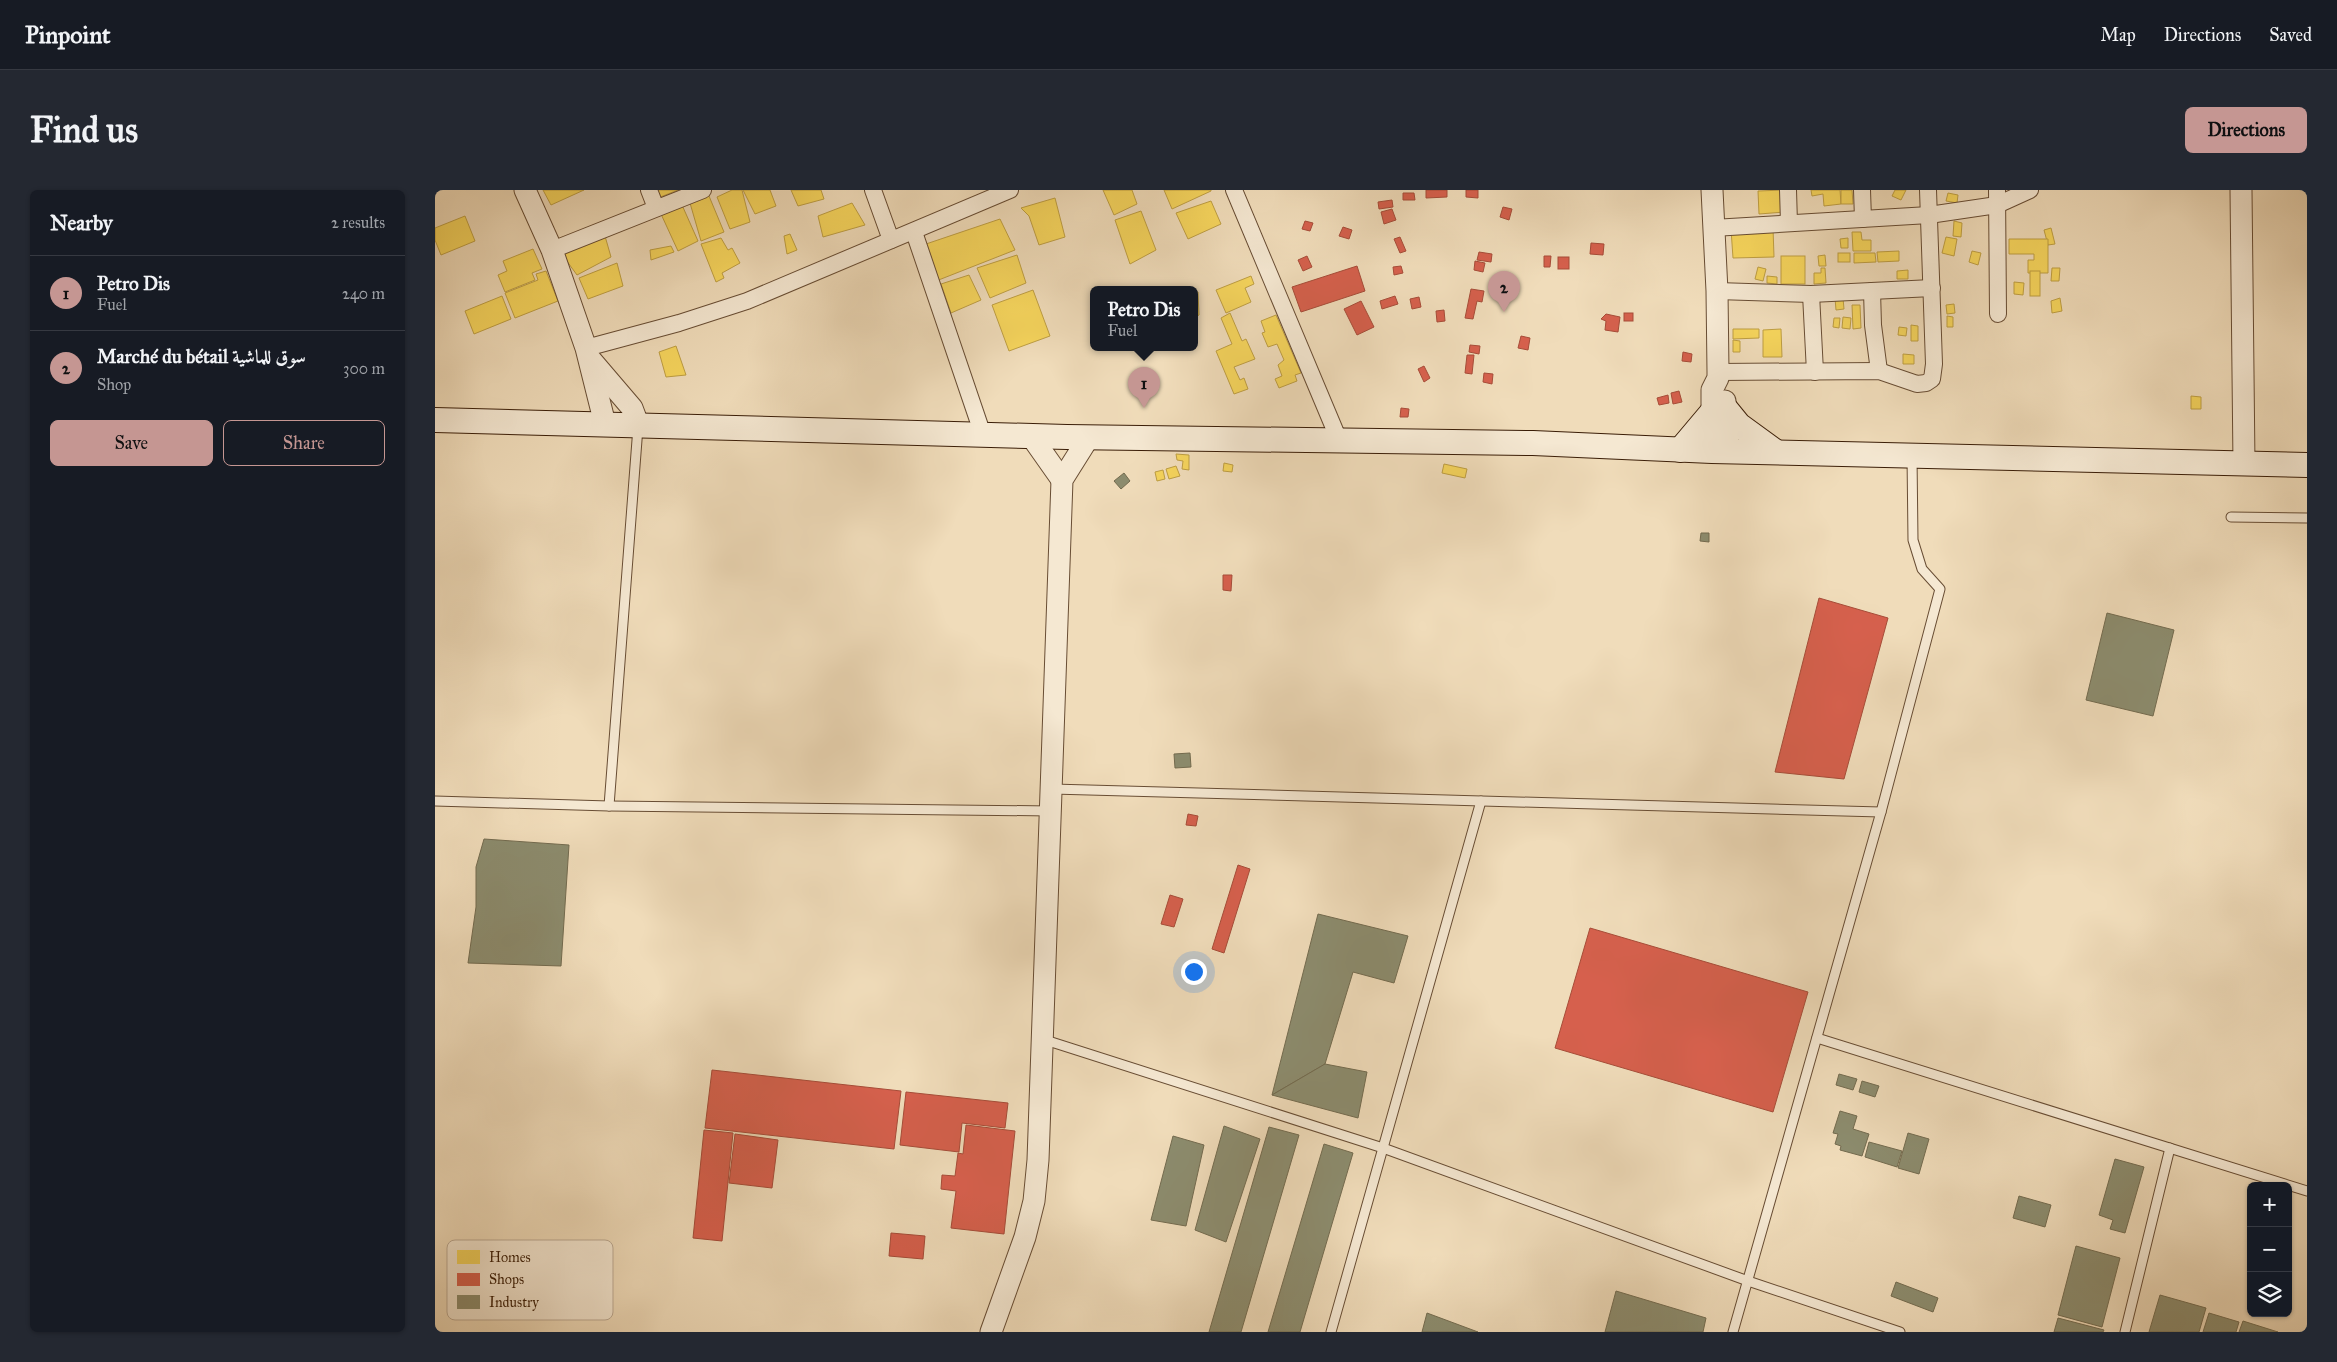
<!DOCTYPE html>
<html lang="en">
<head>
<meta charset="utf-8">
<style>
	body { margin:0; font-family:"IM FELL Great Primer",Amiri,serif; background:#242831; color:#f1f3f6 }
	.controls { position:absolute; right:15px; bottom:15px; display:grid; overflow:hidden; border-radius:8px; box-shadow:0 1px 4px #0004 }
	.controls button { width:45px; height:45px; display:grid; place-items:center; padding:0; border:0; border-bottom:1px solid #363941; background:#171b24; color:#f1f3f6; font:25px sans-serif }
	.you { position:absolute; left:758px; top:781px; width:18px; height:18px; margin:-12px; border:4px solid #fff; border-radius:50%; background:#1a73e8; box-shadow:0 0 0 8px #1a73e833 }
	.badge { display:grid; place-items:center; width:32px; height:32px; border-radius:50%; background:#c59692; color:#111; font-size:16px; font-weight:700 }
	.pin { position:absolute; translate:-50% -41px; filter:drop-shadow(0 1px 2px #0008) }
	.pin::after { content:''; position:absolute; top:26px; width:18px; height:15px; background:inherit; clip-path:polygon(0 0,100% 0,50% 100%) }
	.popup { position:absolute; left:655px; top:96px; width:108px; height:65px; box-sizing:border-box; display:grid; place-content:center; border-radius:8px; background:#171b24; filter:drop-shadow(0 1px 4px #0005); font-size:16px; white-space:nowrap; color:#9ea1a6 }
	.popup b { font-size:19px; color:#f1f3f6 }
	.popup::after { content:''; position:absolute; left:50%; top:100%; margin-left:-10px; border:10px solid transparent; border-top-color:#171b24 }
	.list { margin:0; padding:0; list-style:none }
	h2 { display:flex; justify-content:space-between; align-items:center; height:65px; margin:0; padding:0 20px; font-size:21px }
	h2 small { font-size:16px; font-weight:400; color:#9ea1a6 }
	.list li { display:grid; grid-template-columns:32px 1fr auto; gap:15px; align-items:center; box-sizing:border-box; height:75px; padding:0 20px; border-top:1px solid #363941 }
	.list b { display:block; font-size:19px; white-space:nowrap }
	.list p { margin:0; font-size:16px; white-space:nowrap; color:#9ea1a6 }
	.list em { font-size:16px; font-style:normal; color:#9ea1a6 }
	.actions { display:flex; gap:10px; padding:15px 20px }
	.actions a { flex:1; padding:11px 0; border:1px solid #c59692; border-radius:8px; text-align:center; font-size:18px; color:#c59692 }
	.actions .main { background:#c59692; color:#111 }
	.icon { flex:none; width:28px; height:28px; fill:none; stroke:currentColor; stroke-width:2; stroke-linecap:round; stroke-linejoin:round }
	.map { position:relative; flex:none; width:1872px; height:1142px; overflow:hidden; border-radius:8px }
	header { display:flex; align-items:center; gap:30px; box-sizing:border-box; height:70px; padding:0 25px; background:#171b24; border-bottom:1px solid #363941 }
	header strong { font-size:24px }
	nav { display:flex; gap:28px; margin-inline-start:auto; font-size:18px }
	.intro { display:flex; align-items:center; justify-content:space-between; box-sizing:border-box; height:120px; padding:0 30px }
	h1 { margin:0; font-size:35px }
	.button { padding:12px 22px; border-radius:8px; background:#c59692; color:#111; font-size:18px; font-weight:700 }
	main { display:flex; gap:30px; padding:0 30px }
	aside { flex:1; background:#171b24; border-radius:8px; box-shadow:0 1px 4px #0004 }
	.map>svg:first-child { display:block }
</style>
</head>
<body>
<header>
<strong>Pinpoint</strong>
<nav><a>Map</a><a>Directions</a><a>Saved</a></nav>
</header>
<div class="intro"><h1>Find us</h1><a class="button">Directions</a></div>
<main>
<aside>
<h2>Nearby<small>2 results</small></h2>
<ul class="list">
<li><span class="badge">1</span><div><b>Petro Dis</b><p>Fuel</p></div><em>240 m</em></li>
<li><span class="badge">2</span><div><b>Marché du bétail سوق للماشية</b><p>Shop</p></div><em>300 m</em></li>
</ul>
<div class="actions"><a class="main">Save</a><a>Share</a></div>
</aside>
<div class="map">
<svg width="1872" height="1142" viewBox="0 0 1872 1142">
	<rect width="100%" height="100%" fill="#f0dcba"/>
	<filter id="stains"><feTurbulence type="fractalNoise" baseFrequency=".004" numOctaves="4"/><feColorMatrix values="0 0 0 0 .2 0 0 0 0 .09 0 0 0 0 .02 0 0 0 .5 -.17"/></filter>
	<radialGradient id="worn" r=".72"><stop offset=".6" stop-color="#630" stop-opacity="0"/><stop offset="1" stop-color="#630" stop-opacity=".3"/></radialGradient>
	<g fill="#f6d55c" stroke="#be9e42">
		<polygon points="108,0 149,0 116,15"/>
		<polygon points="220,0 243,0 223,8"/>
		<polygon points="297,0 307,0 315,32 295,39 282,7"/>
		<polygon points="308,0 335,0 341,16 320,24"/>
		<polygon points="356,0 386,0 389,9 363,16"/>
		<polygon points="668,0 697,0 702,14 679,25"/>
		<polygon points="729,0 776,0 776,1 737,19"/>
		<polygon points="1349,0 1350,22 1324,24 1323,1"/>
		<polygon points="1376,0 1405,0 1406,14 1389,16 1388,4 1377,6"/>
		<polygon points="1406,0 1417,0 1418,14 1406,14"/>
		<polygon points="1460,0 1471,0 1466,10 1457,6"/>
		<polygon points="1513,3 1523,5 1522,13 1511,11"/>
		<polygon points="274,6 289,42 266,51 255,13"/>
		<polygon points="620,8 630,47 604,55 594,26 586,18"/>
		<polygon points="776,11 786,34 753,49 741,23"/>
		<polygon points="417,13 430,35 388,47 383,26"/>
		<polygon points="247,15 263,51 243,61 226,24"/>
		<polygon points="706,21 721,60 695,74 680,30"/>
		<polygon points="30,26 40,51 6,65 0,50 0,38"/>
		<polygon points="565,29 580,60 501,91 491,54"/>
		<polygon points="1519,31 1527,33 1526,47 1518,46"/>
		<polygon points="1338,38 1339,67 1298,68 1296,39"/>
		<polygon points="1616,38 1620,54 1613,55 1609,40"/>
		<polygon points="1417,42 1426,42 1427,50 1436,50 1436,61 1418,61"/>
		<polygon points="355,44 362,60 352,64 349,46"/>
		<polygon points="170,46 176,67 142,85 126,63"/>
		<polygon points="1511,47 1522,49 1519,66 1507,63"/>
		<polygon points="286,48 293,60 297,58 305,73 287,83 289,88 281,92 266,54"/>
		<polygon points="1413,48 1413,58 1406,58 1405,49"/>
		<polygon points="1574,49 1613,49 1613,83 1593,83 1593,70 1599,70 1599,64 1574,64"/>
		<polygon points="236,56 239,62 216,70 215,60"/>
		<polygon points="98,59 107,79 97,83 100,90 70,102 63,85 72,81 68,71"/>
		<polygon points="1464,61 1464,71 1443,72 1442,62"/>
		<polygon points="1537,61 1546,63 1543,75 1534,72"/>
		<rect x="1403" y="63" width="12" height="9"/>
		<polygon points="1419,63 1440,63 1441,72 1419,73"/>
		<polygon points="582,65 591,93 555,108 542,78"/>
		<polygon points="1390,65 1391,76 1384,76 1383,66"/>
		<rect x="1346" y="66" width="24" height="28"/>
		<polygon points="182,73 188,96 153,109 144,88"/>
		<polygon points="1323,77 1331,79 1328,91 1320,89"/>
		<polygon points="1386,78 1390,78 1391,93 1379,94 1379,83 1386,83"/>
		<polygon points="1617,78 1625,78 1624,91 1616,91"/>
		<polygon points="1473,80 1473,89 1462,89 1462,81"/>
		<polygon points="111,81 123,111 80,128 70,103 103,90 101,84"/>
		<rect x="1595" y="81" width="10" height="25"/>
		<polygon points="534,85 546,110 516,123 506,94"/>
		<polygon points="816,86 819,94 810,98 816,112 791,123 781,100"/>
		<polygon points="1332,86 1342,87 1342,94 1332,93"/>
		<polygon points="1579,92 1589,93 1588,105 1579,104"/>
		<polygon points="598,100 615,146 574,161 557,115"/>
		<polygon points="763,102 764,125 759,128 759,103"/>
		<polygon points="67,106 76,129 39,144 30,121"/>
		<polygon points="1400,108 1408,108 1409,119 1401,120"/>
		<polygon points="1625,108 1627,121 1617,123 1616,111"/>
		<polygon points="1519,114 1520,123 1512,124 1511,115"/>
		<polygon points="1417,115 1425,115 1426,138 1418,139"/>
		<polygon points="795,123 807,151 811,149 820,169 799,177 805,190 809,188 813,199 799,204 781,161 797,154 786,128"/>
		<polygon points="841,125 866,183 860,185 862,191 844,198 840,189 847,186 843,175 849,170 842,154 833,157 827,143 830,142 826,131"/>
		<polygon points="1512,126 1518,127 1518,137 1512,137"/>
		<polygon points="1408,127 1416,128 1415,139 1407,138"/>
		<polygon points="1399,128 1405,128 1404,138 1398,137"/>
		<polygon points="1476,135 1483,136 1483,151 1476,151"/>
		<polygon points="1464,137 1472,138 1471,146 1463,145"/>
		<polygon points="1298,139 1324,139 1324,148 1298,149"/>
		<polygon points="1346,139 1347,167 1328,167 1328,140"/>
		<polygon points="1298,150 1305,151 1305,162 1298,162"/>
		<polygon points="241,156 251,185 231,187 224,162"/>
		<polygon points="1468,164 1479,165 1479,174 1468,174"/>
		<polygon points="1756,206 1766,207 1766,219 1756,219"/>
		<polygon points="741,264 754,265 754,280 747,279 748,271 742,270"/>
		<polygon points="789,273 798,275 797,282 788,281"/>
		<polygon points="1009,274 1032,279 1030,288 1007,283"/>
		<polygon points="741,276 745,286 734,289 731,279"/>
		<polygon points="728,280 730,289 722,291 720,282"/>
	</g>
	<g fill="#d6604d" stroke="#a74c38">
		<polygon points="991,0 1012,0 1012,7 991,8"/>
		<polygon points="1031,0 1043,0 1043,8 1031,7"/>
		<polygon points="968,3 979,3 980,10 968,10"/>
		<polygon points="957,10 958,17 944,19 943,12"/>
		<polygon points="1068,17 1077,19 1074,30 1065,27"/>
		<polygon points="957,19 961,30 949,34 946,22"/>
		<polygon points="870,31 878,33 875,41 867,39"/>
		<polygon points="908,37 917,40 914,49 904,46"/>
		<polygon points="965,47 971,61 965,63 959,49"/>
		<polygon points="1156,53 1169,54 1168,65 1155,64"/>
		<polygon points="1044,62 1057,64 1056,72 1042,70"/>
		<polygon points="872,66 877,77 868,81 863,70"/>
		<polygon points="1109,66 1116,66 1115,77 1109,77"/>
		<rect x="1123" y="67" width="11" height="12"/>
		<polygon points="1040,71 1050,73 1048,82 1039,80"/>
		<polygon points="922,76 930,101 866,122 857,97"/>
		<polygon points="966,76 968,83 959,85 958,77"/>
		<polygon points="1036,99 1049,101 1047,112 1042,111 1038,129 1030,128"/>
		<polygon points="960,106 963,114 947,119 945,111"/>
		<polygon points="984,107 986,117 977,119 975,109"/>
		<polygon points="926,111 939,137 922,145 909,119"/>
		<polygon points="1009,120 1010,131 1002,132 1001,121"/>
		<rect x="1189" y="123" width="9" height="8"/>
		<polygon points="1171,124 1185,127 1183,142 1170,140 1171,131 1166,129"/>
		<polygon points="1086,146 1095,148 1093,160 1083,158"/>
		<polygon points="1035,155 1045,156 1044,164 1034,162"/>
		<polygon points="1248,162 1257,164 1256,172 1247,171"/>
		<polygon points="1032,165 1039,165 1037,184 1030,183"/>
		<polygon points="989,176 995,188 989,192 983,179"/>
		<polygon points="1049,183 1058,184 1057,194 1048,192"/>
		<polygon points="1244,201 1247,212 1238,214 1236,203"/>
		<polygon points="1233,205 1234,213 1224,215 1222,208"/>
		<polygon points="966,218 974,219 973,227 965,227"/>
		<polygon points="788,385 797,385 796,401 788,400"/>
		<polygon points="1384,408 1453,428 1409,589 1340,582"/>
		<polygon points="753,624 763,626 761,636 751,635"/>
		<polygon points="803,675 815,679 789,763 777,759"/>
		<polygon points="735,705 748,709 739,737 726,734"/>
		<polygon points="1155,738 1373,802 1338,922 1120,858"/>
		<polygon points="277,880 466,901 459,959 270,938"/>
		<polygon points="471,902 573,913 570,938 527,933 524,962 465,955"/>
		<polygon points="531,935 580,941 569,1044 516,1038 521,1001 506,999 507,985 520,986 523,963 528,964"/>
		<polygon points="269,940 298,943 287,1051 258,1048"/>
		<polygon points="300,944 343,950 337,998 294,993"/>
		<polygon points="456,1043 490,1046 488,1069 454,1066"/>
	</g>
	<g fill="#8c8c6e" stroke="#736b4f">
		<polygon points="689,283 695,291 686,299 679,291"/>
		<polygon points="1266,343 1274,343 1274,352 1265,351"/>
		<polygon points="1672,423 1739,440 1718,526 1651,510"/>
		<polygon points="755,563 756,577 740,578 739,564"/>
		<polygon points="49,649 134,655 126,776 33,773 41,717 41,677"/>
		<polygon points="883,724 973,746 959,793 918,782 890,874 837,905"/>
		<polygon points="890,874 932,882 923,928 837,905"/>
		<polygon points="1404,884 1422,889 1418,900 1401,895"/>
		<polygon points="1427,891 1444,896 1440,907 1424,902"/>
		<polygon points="1405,921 1422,926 1418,939 1434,944 1427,966 1405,960 1406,956 1400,954 1403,944 1398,943"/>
		<polygon points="789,936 825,949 791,1052 760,1040"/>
		<polygon points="834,937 864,945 806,1142 774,1142"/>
		<polygon points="1473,943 1494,949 1484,984 1463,978"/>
		<polygon points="738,946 769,955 751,1036 716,1030"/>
		<polygon points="1434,952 1467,961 1462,977 1430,967"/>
		<polygon points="889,954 918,963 865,1142 833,1142"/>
		<polygon points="1680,969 1709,977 1690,1043 1675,1039 1678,1030 1664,1025"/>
		<polygon points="1584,1006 1616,1015 1610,1037 1578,1028"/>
		<polygon points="1641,1056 1685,1068 1667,1137 1623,1125"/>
		<polygon points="1461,1092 1503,1108 1498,1122 1456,1106"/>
		<polygon points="1181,1101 1271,1128 1268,1142 1170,1142"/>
		<polygon points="1725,1105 1771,1118 1764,1142 1714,1142"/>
		<polygon points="992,1123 1043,1142 987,1142"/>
		<polygon points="1774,1123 1804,1132 1801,1142 1768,1142"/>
		<polygon points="1623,1128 1669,1140 1668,1142 1619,1142"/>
		<polygon points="1808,1131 1843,1142 1804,1142"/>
	</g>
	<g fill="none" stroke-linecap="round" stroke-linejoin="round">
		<g stroke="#684d34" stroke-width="11">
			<g id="service">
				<polyline points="1796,327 1872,328"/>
				<polyline points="617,599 1446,622"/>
				<polyline points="0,611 174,616 616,621"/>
				<polyline points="174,616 203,237"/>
				<polyline points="1382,848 1872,1001"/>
				<polyline points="607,849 948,958 1313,1091 1465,1142"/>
				<polyline points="896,1142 1046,611"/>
				<polyline points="1298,1142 1446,622 1505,399 1487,379 1478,350 1477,266"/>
				<polyline points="1690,1142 1735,958"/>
			</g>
		</g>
		<g stroke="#684d34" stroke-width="18">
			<g id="minor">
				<polyline points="214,0 221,18"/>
				<polyline points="438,0 456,50"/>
				<polyline points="799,0 904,250"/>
				<polyline points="1353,0 1354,33"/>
				<polyline points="1427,0 1428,29"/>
				<polyline points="1562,0 1563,124"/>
				<polyline points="1278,38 1494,25 1562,15 1595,0"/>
				<polyline points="479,42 548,245"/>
				<polyline points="117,60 268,0"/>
				<polyline points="1282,101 1376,104 1497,98"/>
				<polyline points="1437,101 1438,135 1444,181"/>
				<polyline points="1376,104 1380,182"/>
				<polyline points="151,158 244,133 312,111 575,0"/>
				<polyline points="1283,182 1444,181 1482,194 1491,193 1497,189 1499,174 1493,0"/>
			</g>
		</g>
		<g stroke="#684d34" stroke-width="23">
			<g id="tertiary">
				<polyline points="90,0 117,60 151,158 170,234"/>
				<polyline points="1806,0 1809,274"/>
				<polyline points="156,170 197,218 203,234"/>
				<polyline points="1290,211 1294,261"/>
				<polyline points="596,246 627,290"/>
				<polyline points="1277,261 1277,200 1283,188 1283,182 1282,101 1277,0"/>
				<polyline points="556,1142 590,1047 599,1011 603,970 627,290 654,247"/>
			</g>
		</g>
		<g stroke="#3a1d07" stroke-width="26">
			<g id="secondary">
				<polyline points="1291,219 1304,235 1341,262"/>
				<polyline points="0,230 632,247 1098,253 1277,261 1872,275"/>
				<polyline points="1245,260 1277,222"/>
			</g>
		</g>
		<use href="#service" stroke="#f5e8d2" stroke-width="9"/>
		<use href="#minor" stroke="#f5e8d2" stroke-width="16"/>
		<use href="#tertiary" stroke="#f5e8d2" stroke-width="21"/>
		<use href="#secondary" stroke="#f5e8d2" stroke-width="24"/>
	</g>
	<rect x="12" y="1050" width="166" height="80" rx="8" fill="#f5e8d2" stroke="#bdab95" stroke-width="1"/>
	<rect x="22" y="1060" width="23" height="14" fill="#f6d55c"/>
	<rect x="22" y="1083" width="23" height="13" fill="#d6604d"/>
	<rect x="22" y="1105" width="23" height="14" fill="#8c8c6e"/>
	<g font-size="14" fill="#3a1d07">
		<text x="54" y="1072">Homes</text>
		<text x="54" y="1094">Shops</text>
		<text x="54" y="1117">Industry</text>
	</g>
	<rect width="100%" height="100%" filter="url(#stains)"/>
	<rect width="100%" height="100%" fill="url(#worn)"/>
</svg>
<div class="controls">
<button>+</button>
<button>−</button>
<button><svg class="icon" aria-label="layers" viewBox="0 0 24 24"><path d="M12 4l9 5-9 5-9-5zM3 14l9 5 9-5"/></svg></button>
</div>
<div class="you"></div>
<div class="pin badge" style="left:709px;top:218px">1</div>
<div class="popup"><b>Petro Dis</b>Fuel</div>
<div class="pin badge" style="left:1069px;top:122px">2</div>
</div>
</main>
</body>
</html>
